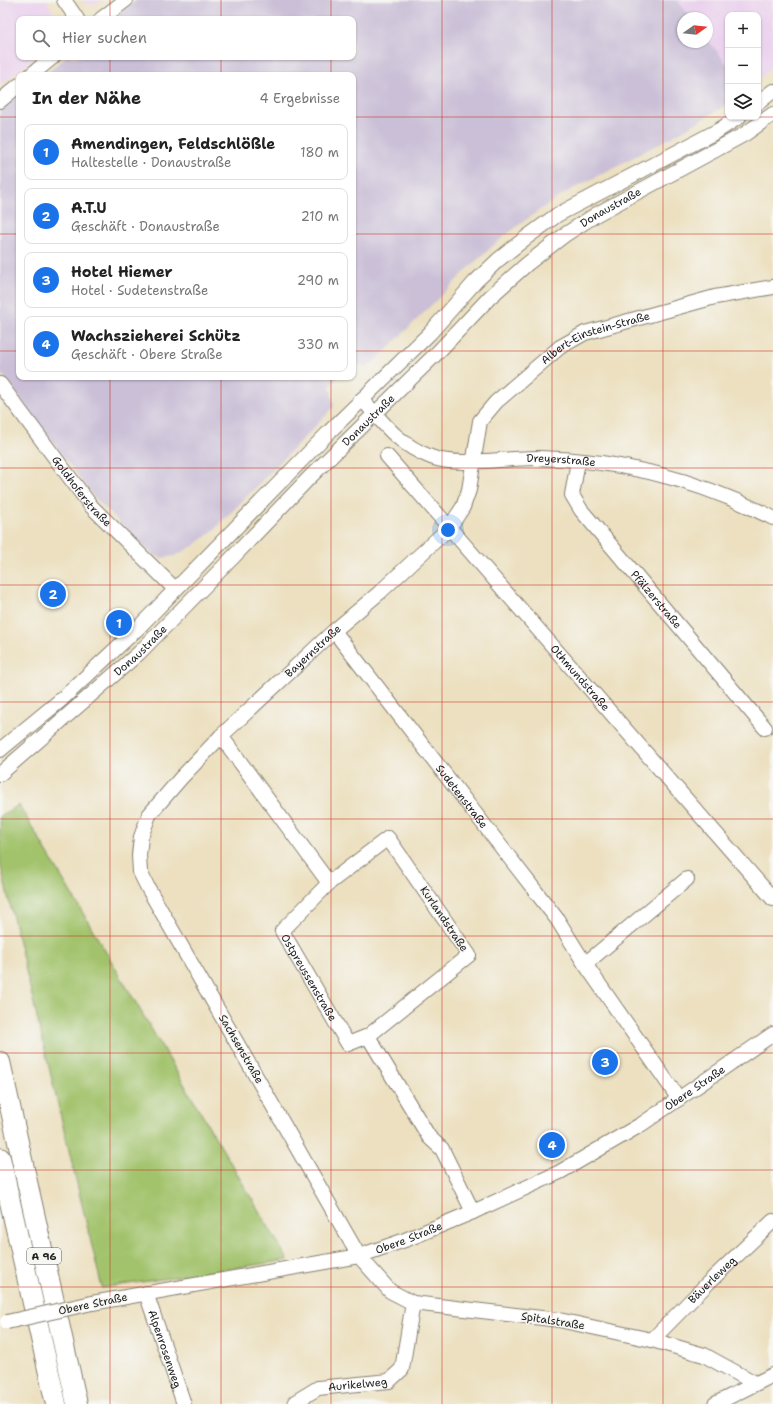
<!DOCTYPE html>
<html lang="de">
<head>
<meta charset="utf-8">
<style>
	body { margin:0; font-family:"Shantell Sans",sans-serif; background:#f2f2f2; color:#222 }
	.controls { position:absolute; right:12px; top:12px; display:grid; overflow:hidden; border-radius:8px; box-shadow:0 1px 3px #0004 }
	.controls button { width:36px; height:36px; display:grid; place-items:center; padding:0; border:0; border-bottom:1px solid #e0e0e0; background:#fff; color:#222; font:20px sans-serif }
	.compass { position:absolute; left:677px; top:12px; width:36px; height:36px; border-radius:50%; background:#fff; box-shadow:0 1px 3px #0004; rotate:75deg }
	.you { position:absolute; left:448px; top:530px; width:14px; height:14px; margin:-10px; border:3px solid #fff; border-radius:50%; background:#1a73e8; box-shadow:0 0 0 6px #1a73e833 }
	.badge { display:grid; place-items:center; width:26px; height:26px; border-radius:50%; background:#1a73e8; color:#fff; font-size:13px; font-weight:700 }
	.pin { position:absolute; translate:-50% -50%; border:2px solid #fff; box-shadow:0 1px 4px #0006 }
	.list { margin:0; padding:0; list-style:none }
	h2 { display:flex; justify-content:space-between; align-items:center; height:52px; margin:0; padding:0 16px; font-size:17px }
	h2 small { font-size:13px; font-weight:400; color:#767676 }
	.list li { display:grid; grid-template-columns:26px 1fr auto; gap:12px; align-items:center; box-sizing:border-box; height:56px; margin:0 8px 8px; padding:0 8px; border:1px solid #e0e0e0; border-radius:8px }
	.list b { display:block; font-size:15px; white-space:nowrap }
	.list p { margin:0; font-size:13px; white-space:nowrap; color:#767676 }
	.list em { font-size:13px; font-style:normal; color:#767676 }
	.icon { flex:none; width:22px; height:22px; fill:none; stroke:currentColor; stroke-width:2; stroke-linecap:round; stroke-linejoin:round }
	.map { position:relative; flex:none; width:773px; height:1404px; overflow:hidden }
	.search { position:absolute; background:#fff; box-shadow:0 1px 3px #0004; left:16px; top:16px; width:340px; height:44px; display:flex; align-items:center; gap:10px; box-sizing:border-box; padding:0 14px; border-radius:8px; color:#767676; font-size:15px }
	.panel { position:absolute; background:#fff; box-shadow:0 1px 3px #0004; left:16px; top:72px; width:340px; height:308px; border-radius:8px }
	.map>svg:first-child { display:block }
</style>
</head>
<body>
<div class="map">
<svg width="773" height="1404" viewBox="0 0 773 1404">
	<rect width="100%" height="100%" fill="#f6f6f2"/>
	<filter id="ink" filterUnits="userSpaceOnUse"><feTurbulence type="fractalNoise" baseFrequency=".025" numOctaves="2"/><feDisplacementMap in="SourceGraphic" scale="8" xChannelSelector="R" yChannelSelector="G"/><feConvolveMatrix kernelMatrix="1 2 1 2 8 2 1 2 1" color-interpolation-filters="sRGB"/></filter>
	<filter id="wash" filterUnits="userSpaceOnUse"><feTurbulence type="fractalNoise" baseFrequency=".012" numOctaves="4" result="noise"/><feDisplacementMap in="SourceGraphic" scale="16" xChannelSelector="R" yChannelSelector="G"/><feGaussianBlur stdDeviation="0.9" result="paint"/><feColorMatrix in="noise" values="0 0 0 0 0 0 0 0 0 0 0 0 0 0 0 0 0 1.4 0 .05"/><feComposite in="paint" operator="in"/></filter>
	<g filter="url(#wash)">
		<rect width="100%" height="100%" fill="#ece0c0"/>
		<g fill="#ead1ed">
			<polygon points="0,0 47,0 57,19 19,19 19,57 37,57 0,85"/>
			<polygon points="79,0 104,0 92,5"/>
			<polygon points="677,0 773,0 773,67 758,79 758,15 728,15 728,65 707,39 707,18 691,18"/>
		</g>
		<g fill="#cabfd7">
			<polygon points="137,0 677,0 691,18 683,18 683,42 707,42 707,39 728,65 728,104 670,138 565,193 535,213 502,238 476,261 374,362 366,367 353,365 353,75 44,75 66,57 353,57 353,19 112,19"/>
			<polygon points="19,95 19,377 338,377 330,387 334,405 333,408 215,529 195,545 175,556 162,558 154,555 141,544 94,497 0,372 0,110"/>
		</g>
		<polygon fill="#a2c36c" stroke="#5f7044" points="19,805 288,1260 102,1288 0,863 0,816"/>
	</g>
	<g filter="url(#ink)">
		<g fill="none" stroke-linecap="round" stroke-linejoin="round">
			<g stroke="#847e6e" stroke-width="16">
				<g id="minor">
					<polyline points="64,0 77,19"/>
					<polyline points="101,19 126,0"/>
					<polyline points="31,75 53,57"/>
					<polyline points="0,101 19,85"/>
					<polyline points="758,103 773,91"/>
					<path id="s1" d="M0 384 91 506 175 589"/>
					<path id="s2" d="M362 399C384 424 399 445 431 457 459 468 508 457 540 458 621 460 701 481 773 518"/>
					<path id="s3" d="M387 456 773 899"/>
					<path id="s4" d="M578 461 572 495 581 510 765 728"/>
					<path id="s5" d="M334 631 557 919 585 964 679 1099"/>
					<polyline points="221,736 329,883"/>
					<polyline points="0,750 62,699 136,630 330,431 430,333 475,282 498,260 527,237 557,215 719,130 739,117"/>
					<path id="s6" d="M0 774 139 653 237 553 309 478 439 351 490 297 527 264 566 234 597 214 745 134 773 114"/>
					<polyline points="585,964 687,879"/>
					<path id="s7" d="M368 1036 469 955 388 838 329 883 282 931 348 1044 368 1036 429 1137 442 1149 473 1212"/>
					<path id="s8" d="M146 1293 184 1404"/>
					<path id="s9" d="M92 1303 359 1256 405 1240 473 1212 560 1172 642 1124 773 1034"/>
					<path id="s10" d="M652 1340 708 1283 773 1221"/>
					<path id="s11" d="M755 1383 704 1355 652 1340 559 1320 413 1303 390 1291 359 1256 148 888 140 872 139 855 141 837 149 815 181 778 221 736 334 631 379 593 449 528 463 507 469 490 480 421 496 402 560 347 585 333 715 297 773 287"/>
					<path id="s12" d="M294 1404 295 1402 318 1388 389 1381 402 1369 413 1303"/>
					<polyline points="715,1404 773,1375"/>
				</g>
			</g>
			<g stroke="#847e6e" stroke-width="22">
				<g id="highway">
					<polyline points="0,1062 77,1404"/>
					<polyline points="0,1158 56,1404"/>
				</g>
			</g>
			<use href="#minor" stroke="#fff" stroke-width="14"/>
			<use href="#highway" stroke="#fff" stroke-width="20"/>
			<g stroke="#847e6e" stroke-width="16" stroke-linecap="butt">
				<polyline id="minor-bridge" points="7,1322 92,1303"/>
			</g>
			<use href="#minor-bridge" stroke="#fff" stroke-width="14"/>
		</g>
	</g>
	<path fill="none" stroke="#c8321e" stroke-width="1" stroke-opacity="0.55" d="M110 0V19M221 0V19M331 0V19M442 0V1404M552 0V1404M663 0V1404M110 57V75M221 57V75M331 57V75M0 117H19M353 117H728M728 117H758M758 117H773M0 234H19M353 234H773M0 351H19M353 351H773M110 377V1404M221 377V1404M331 377V1404M0 468H773M0 585H773M0 702H773M0 819H773M0 936H773M0 1053H773M0 1170H773M0 1287H773"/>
	<g text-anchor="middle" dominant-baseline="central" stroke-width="3" stroke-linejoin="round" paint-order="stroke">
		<rect fill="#f6f6f2" stroke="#5d5d5c" stroke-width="1" x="27" y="1248" width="34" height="16" rx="3"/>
		<g font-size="10" font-weight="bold" fill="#1c1c1c">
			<text x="44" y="1256">A 96</text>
		</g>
		<g font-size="11" fill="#1c1c1c" stroke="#f6f6f2">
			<text stroke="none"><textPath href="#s6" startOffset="835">Donaustraße</textPath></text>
			<text stroke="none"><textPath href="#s11" startOffset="1602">Albert-Einstein-Straße</textPath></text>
			<text stroke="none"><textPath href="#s6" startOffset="511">Donaustraße</textPath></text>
			<text stroke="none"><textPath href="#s2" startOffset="222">Dreyerstraße</textPath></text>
			<text stroke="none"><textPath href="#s1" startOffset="135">Goldhoferstraße</textPath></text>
			<text stroke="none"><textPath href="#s4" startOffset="169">Pfälzerstraße</textPath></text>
			<text stroke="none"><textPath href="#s6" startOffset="187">Donaustraße</textPath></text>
			<text stroke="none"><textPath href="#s11" startOffset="1160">Bayernstraße</textPath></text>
			<text stroke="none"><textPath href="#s3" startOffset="294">Othmundstraße</textPath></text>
			<text stroke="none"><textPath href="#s5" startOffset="209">Sudetenstraße</textPath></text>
			<text transform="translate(444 919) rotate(56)">Kurlandstraße</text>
			<text stroke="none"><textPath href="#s7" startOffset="467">Ostpreussenstraße</textPath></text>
			<text transform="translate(241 1049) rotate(60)">Sachsenstraße</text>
			<text stroke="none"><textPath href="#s9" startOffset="648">Obere Straße</textPath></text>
			<text stroke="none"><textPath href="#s9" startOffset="324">Obere Straße</textPath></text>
			<text stroke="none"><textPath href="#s10" startOffset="85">Bäuerleweg</textPath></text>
			<text transform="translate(93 1304) rotate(-12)">Obere Straße</text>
			<text transform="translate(553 1321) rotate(9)">Spitalstraße</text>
			<text stroke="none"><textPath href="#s8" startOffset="59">Alpenrosenweg</textPath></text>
			<text stroke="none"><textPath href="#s12" startOffset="69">Aurikelweg</textPath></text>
		</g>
	</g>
</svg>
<div class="controls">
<button>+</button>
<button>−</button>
<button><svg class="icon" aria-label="layers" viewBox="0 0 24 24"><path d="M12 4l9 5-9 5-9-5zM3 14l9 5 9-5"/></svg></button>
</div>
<svg class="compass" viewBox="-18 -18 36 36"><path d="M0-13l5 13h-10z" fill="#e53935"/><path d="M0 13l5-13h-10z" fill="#767676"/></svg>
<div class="you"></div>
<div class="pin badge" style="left:119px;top:623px">1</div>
<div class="pin badge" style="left:53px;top:594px">2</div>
<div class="pin badge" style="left:605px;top:1062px">3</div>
<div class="pin badge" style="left:552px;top:1145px">4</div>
<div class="search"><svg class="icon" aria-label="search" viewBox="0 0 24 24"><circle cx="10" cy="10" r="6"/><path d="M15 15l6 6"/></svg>Hier suchen</div>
<section class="panel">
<h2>In der Nähe<small>4 Ergebnisse</small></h2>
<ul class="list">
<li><span class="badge">1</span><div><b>Amendingen, Feldschlößle</b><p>Haltestelle · Donaustraße</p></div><em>180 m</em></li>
<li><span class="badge">2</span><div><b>A.T.U</b><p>Geschäft · Donaustraße</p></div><em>210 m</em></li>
<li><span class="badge">3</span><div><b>Hotel Hiemer</b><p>Hotel · Sudetenstraße</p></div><em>290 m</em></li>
<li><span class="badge">4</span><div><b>Wachszieherei Schütz</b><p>Geschäft · Obere Straße</p></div><em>330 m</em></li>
</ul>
</section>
</div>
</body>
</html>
